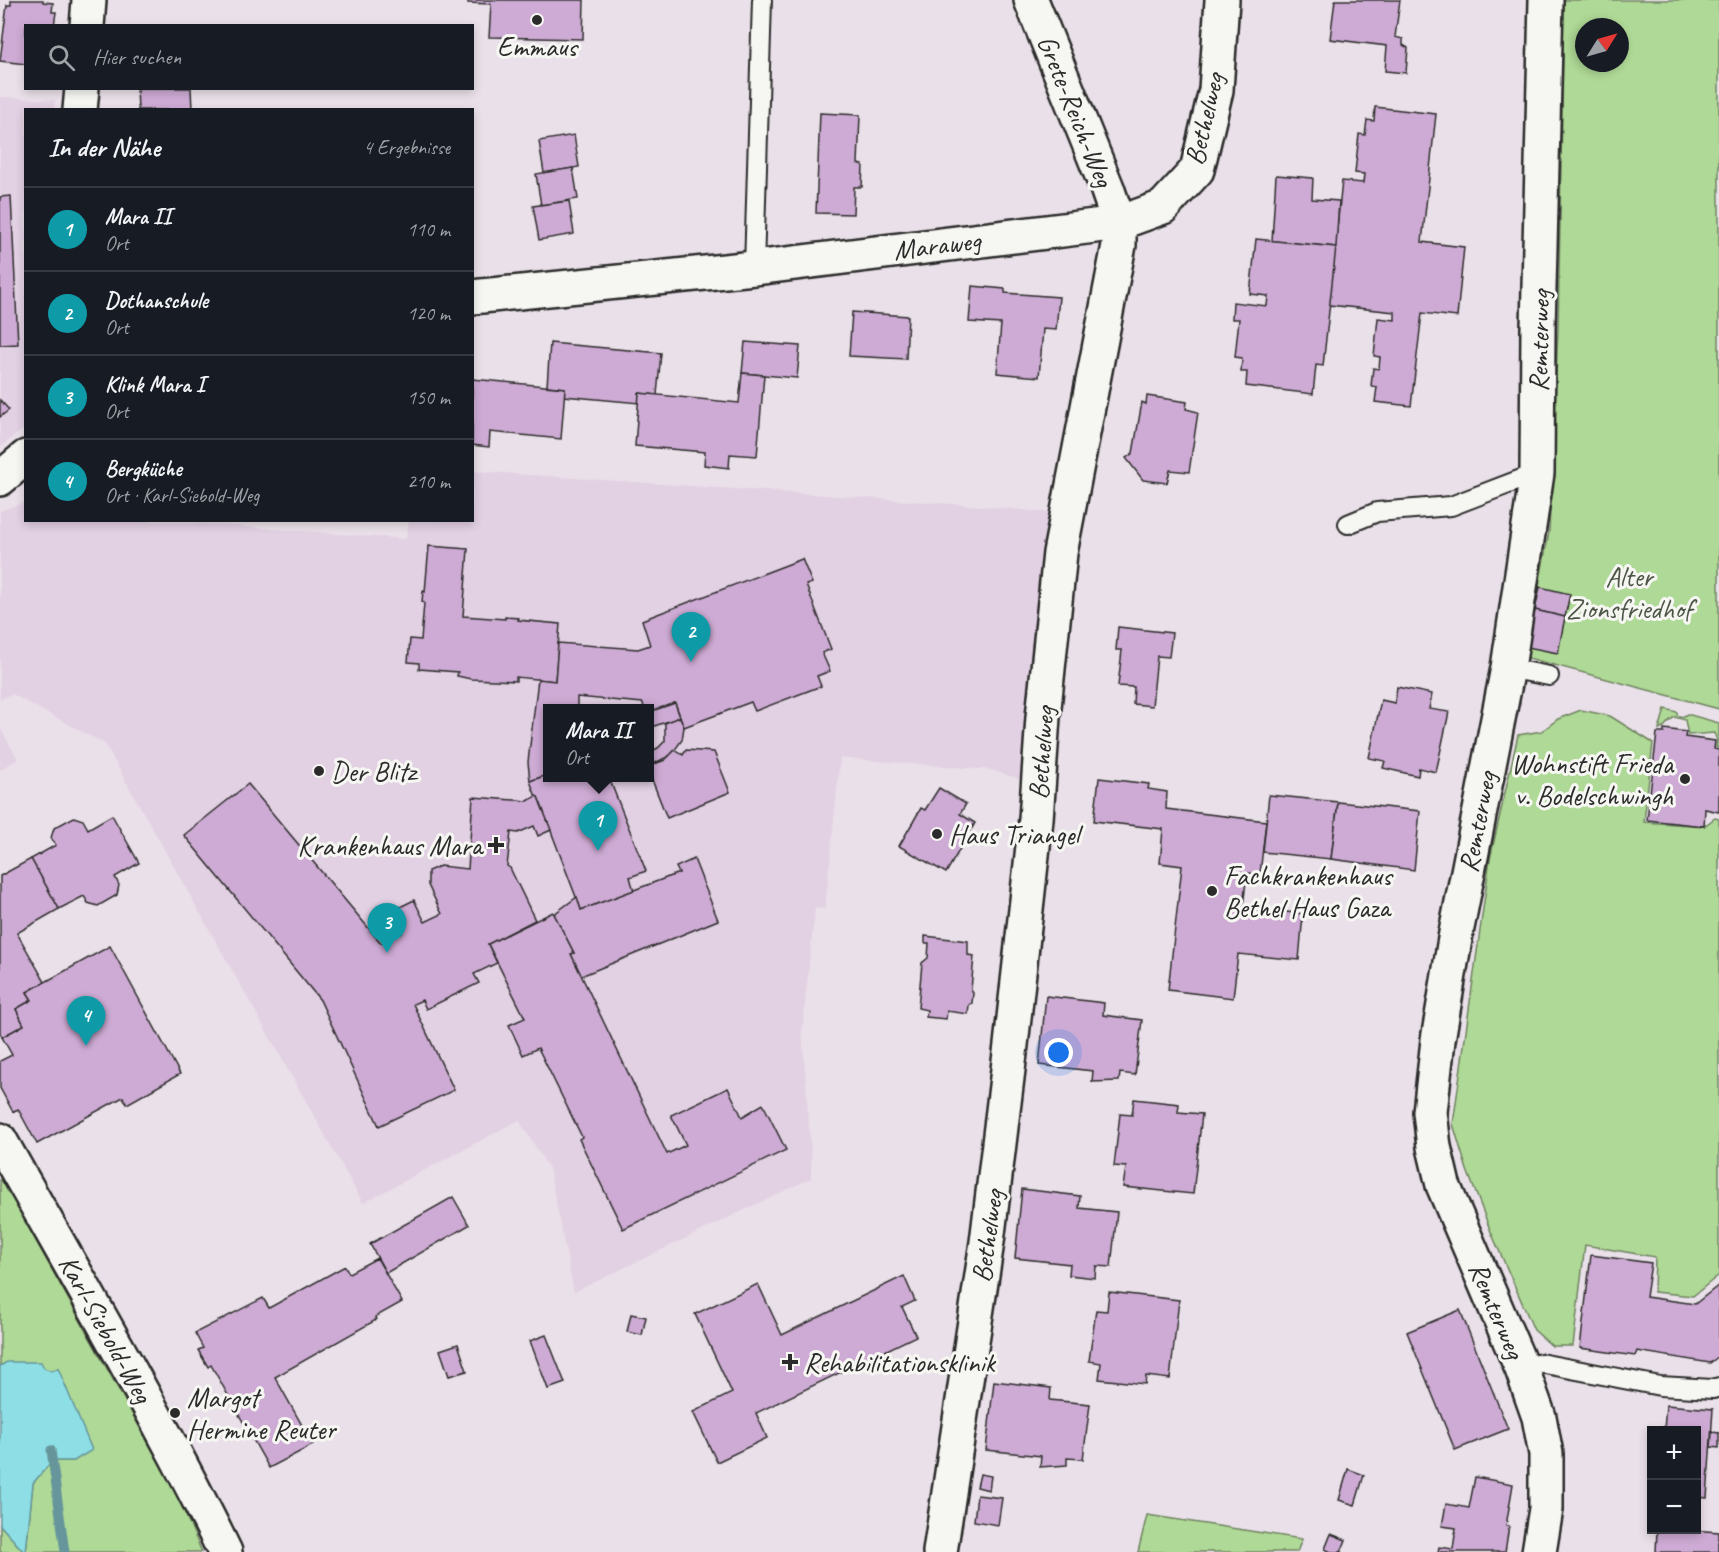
<!DOCTYPE html>
<html lang="de">
<head>
<meta charset="utf-8">
<style>
	body { margin:0; font-family:Caveat,sans-serif; background:#242831; color:#f1f3f6 }
	.controls { position:absolute; right:18px; bottom:18px; display:grid; overflow:hidden; border-radius:0px; box-shadow:0 3px 9px #0003 }
	.controls button { width:54px; height:54px; display:grid; place-items:center; padding:0; border:0; border-bottom:2px solid #363941; background:#171b24; color:#f1f3f6; font:30px sans-serif }
	.compass { position:absolute; left:1575px; top:18px; width:54px; height:54px; border-radius:50%; background:#171b24; box-shadow:0 3px 9px #0003; rotate:53deg }
	.you { position:absolute; left:1059px; top:1053px; width:21px; height:21px; margin:-15px; border:4px solid #fff; border-radius:50%; background:#1a73e8; box-shadow:0 0 0 9px #1a73e833 }
	.badge { display:grid; place-items:center; width:39px; height:39px; border-radius:50%; background:#ea580c; color:#fff; font-size:20px; font-weight:700 }
	.pin { position:absolute; translate:-50% -50px; filter:drop-shadow(0 2px 3px #0008) }
	.pin::after { content:''; position:absolute; top:32px; width:21px; height:18px; background:inherit; clip-path:polygon(0 0,100% 0,50% 100%) }
	.popup { position:absolute; left:543px; top:704px; width:111px; height:78px; box-sizing:border-box; display:grid; place-content:center; border-radius:0px; background:#171b24; filter:drop-shadow(0 2px 4px #0005); font-size:20px; white-space:nowrap; color:#9ea1a6 }
	.popup b { font-size:22px; color:#f1f3f6 }
	.popup::after { content:''; position:absolute; left:50%; top:100%; margin-left:-12px; border:12px solid transparent; border-top-color:#171b24 }
	.list { margin:0; padding:0; list-style:none }
	h2 { display:flex; justify-content:space-between; align-items:center; height:78px; margin:0; padding:0 24px; font-size:26px }
	h2 small { font-size:20px; font-weight:400; color:#9ea1a6 }
	.list li { display:grid; grid-template-columns:39px 1fr auto; gap:18px; align-items:center; box-sizing:border-box; height:84px; padding:0 24px; border-top:2px solid #363941 }
	.list b { display:block; font-size:22px; white-space:nowrap }
	.list p { margin:0; font-size:20px; white-space:nowrap; color:#9ea1a6 }
	.list em { font-size:20px; font-style:normal; color:#9ea1a6 }
	.icon { flex:none; width:33px; height:33px; fill:none; stroke:currentColor; stroke-width:2; stroke-linecap:round; stroke-linejoin:round }
	.map { position:relative; flex:none; width:1719px; height:1552px; overflow:hidden }
	.search { position:absolute; background:#171b24; box-shadow:0 3px 9px #0003; left:24px; top:24px; width:450px; height:66px; display:flex; align-items:center; gap:15px; box-sizing:border-box; padding:0 21px; border-radius:0px; color:#9ea1a6; font-size:22px }
	.panel { position:absolute; background:#171b24; box-shadow:0 3px 9px #0003; left:24px; top:108px; width:450px; height:414px; border-radius:0px }
	.map>svg:first-child { display:block }
</style>
</head>
<body>
<div class="map">
<svg width="1719" height="1552" viewBox="0 0 1719 1552">
	<rect width="100%" height="100%" fill="#eae0e9"/>
	<filter id="ink" filterUnits="userSpaceOnUse"><feTurbulence type="fractalNoise" baseFrequency=".0167" numOctaves="2"/><feDisplacementMap in="SourceGraphic" scale="12" xChannelSelector="R" yChannelSelector="G"/><feConvolveMatrix kernelMatrix="1 2 1 2 8 2 1 2 1" color-interpolation-filters="sRGB"/></filter>
	<g filter="url(#ink)">
		<g fill="#e2d0e3" fill-rule="evenodd">
			<polygon points="0,97 55,100 54,109 26,110 25,428 0,447"/>
			<path d="M473 471 968 505 1053 513 1025 781 992 770 840 758 825 909 815 908 802 1031 811 1153V1178L574 1292 549 1168 519 1120 363 1203 105 744 12 694 0 699V511L25 502 26 520 169 521 406 539 409 521 472 520ZM547 708H649V778H547Z"/>
			<polygon points="0,728 18,759 0,770"/>
		</g>
		<g fill="#afd996" stroke="#6d8260" stroke-width="1.5" fill-rule="evenodd">
			<path d="M1564 0H1719V709L1528 658 1527 649 1549 532 1558 330ZM1584 27H1620V63H1584Z"/>
			<path d="M1665 709 1677 712V715L1682 717 1687 714 1719 723V748L1716 747 1717 740 1714 733 1688 735 1685 720 1675 717C1668 720 1665 728 1659 730Z"/>
			<polygon points="1581,710 1610,716 1653,743 1644,822 1704,826 1715,818 1719,819 1719,1275 1693,1296 1654,1292 1655,1257 1585,1245 1573,1346 1552,1346 1534,1330 1491,1232 1467,1170 1453,1124 1490,859 1518,735 1542,731 1558,719"/>
			<path d="M0 1176 176 1493 202 1552H26L33 1483 52 1461H74L58 1368 52 1371C38 1366 14 1359 0 1366Z"/>
			<polygon points="1147,1515 1302,1539 1297,1552 1138,1552"/>
			<polygon points="0,1525 24,1552 0,1552"/>
		</g>
		<polygon fill="#8ddee5" stroke="#66969b" stroke-width="1.5" points="7,1362 41,1362 44,1368 52,1371 58,1368 92,1450 74,1461 52,1461 33,1483 26,1552 24,1552 0,1525 0,1366"/>
		<g fill="none" stroke-linecap="round" stroke-linejoin="round">
			<polyline stroke="#66969b" stroke-width="9" points="51,1450 65,1552"/>
		</g>
		<g fill="#ceabd4" stroke="#2b2b2b" stroke-width="1.5">
			<polygon points="11,0 43,0 43,2 53,3 52,12 56,12 54,26 26,26 26,64 0,61 7,5 11,5"/>
			<polygon points="468,0 584,0 583,39 489,37 491,4 468,3"/>
			<polygon points="1335,0 1400,0 1395,37 1403,39 1403,45 1408,48 1406,73 1385,71 1387,46 1330,39"/>
			<polygon points="191,88 192,110 138,110 137,88"/>
			<polygon points="1375,107 1436,114 1422,242 1464,247 1457,317 1422,313 1411,406 1375,402 1377,387 1371,386 1373,368 1379,369 1380,357 1374,356 1378,318 1395,320 1395,312 1329,305 1342,181 1363,183 1364,174 1355,173 1359,134 1365,135 1367,120 1374,121"/>
			<polygon points="820,113 860,115 858,164 863,165 862,187 854,187 853,214 816,213"/>
			<polygon points="574,135 579,167 544,173 539,141"/>
			<polygon points="573,168 578,199 541,205 536,174"/>
			<polygon points="1276,175 1313,178 1312,199 1339,201 1336,247 1272,241"/>
			<polygon points="11,196 18,344 0,345 0,197"/>
			<polygon points="569,201 574,234 539,240 533,206"/>
			<polygon points="1256,239 1336,247 1323,366 1316,365 1313,394 1246,386 1247,372 1241,372 1242,358 1235,357 1239,319 1232,319 1233,302 1267,306 1268,296 1250,294"/>
			<polygon points="972,286 1005,289 1005,293 1059,297 1056,330 1043,329 1039,377 997,373 1001,324 969,322"/>
			<polygon points="852,312 908,316 906,359 849,356"/>
			<polygon points="745,342 800,346 797,378 742,373"/>
			<polygon points="550,343 661,353 657,395 639,393 639,403 564,396 565,388 547,386"/>
			<polygon points="742,373 764,375 757,456 730,454 729,468 704,465 705,452 635,446 639,393 739,403"/>
			<polygon points="472,379 565,388 561,439 490,432 489,447 472,445"/>
			<polygon points="1147,396 1187,402 1186,409 1198,412 1189,472 1170,470 1167,483 1143,480 1126,458 1133,453 1142,402 1146,404"/>
			<polygon points="0,400 9,410 0,417"/>
			<polygon points="429,546 468,549 463,616 505,619 505,617 519,618 518,620 560,624 555,681 516,677 516,681 471,679 457,676 458,672 419,669 419,663 408,662 410,639 421,640 424,603 422,602 423,591 425,592"/>
			<polygon points="802,559 812,583 806,585 831,649 822,653 830,671 817,676 821,686 755,711 751,702 684,727 675,703 649,712 649,708 644,708 643,703 577,697 577,708 547,708 547,775 530,781 528,762 538,679 555,681 558,643 638,649 650,645 642,620"/>
			<polygon points="1540,587 1570,594 1565,617 1535,610"/>
			<polygon points="1535,610 1565,617 1558,653 1527,647"/>
			<polygon points="1118,627 1172,633 1169,657 1157,656 1152,706 1133,704 1134,687 1118,686 1122,650 1116,650"/>
			<polygon points="1397,687 1432,694 1429,709 1449,712 1436,772 1419,768 1418,776 1383,768 1385,761 1369,758 1381,700 1395,703"/>
			<polygon points="675,703 680,717 649,728 649,712"/>
			<polygon points="680,717 684,727 682,740 671,755 649,766 649,752 658,748 665,741 665,723"/>
			<polygon points="1664,729 1686,732 1685,737 1715,741 1714,749 1719,750 1719,812 1705,809 1704,826 1647,820 1657,733 1664,733"/>
			<polygon points="675,750 683,755 686,750 714,752 730,792 667,818 649,772 649,766 665,760"/>
			<polygon points="547,775 547,778 609,778 646,871 630,877 634,891 581,910 538,797 536,797 530,781"/>
			<polygon points="1099,778 1149,784 1148,789 1167,792 1166,809 1266,821 1260,874 1247,873 1243,907 1303,914 1299,960 1238,954 1233,998 1168,990 1182,866 1160,863 1163,829 1094,821"/>
			<polygon points="248,784 381,943 402,933 391,912 402,906 414,900 425,922 442,914 428,885 428,871 440,866 468,869 473,797 528,801 536,796 538,797 551,830 538,836 534,826 518,833 511,832 507,866 510,868 535,920 488,944 497,963 474,974 479,983 426,1009 422,1000 413,1004 454,1090 379,1126 320,1000 184,835"/>
			<polygon points="939,788 966,804 960,814 975,823 946,873 899,846 921,808 925,810"/>
			<polygon points="1269,795 1338,802 1331,859 1263,852"/>
			<polygon points="1338,802 1420,811 1414,870 1331,859"/>
			<polygon points="112,815 139,863 115,877 119,885 117,895 98,906 88,903 84,896 59,909 31,859 56,845 51,838 54,828 74,817 83,820 88,829"/>
			<polygon points="31,859 59,909 17,933 45,982 27,992 32,1000 16,1009 24,1025 2,1037 0,1033 0,876"/>
			<polygon points="694,859 718,920 581,976 571,954 574,953 554,914 577,897 581,910 679,873 676,867"/>
			<polygon points="553,912 574,953 571,954 667,1154 686,1145 671,1115 728,1088 742,1117 763,1104 786,1150 623,1229 579,1139 582,1137 538,1048 523,1055 509,1025 525,1018 488,944"/>
			<polygon points="925,936 968,941 968,955 974,956 971,990 973,993 972,1003 969,1005 968,1014 947,1011 946,1019 926,1017 927,1010 918,1008 922,963 928,958 929,943 925,943"/>
			<polygon points="110,946 180,1074 127,1104 123,1097 37,1144 18,1109 13,1112 0,1088 0,1061 12,1055 2,1037 24,1025 16,1009 32,1000 27,992"/>
			<polygon points="1046,996 1104,1003 1103,1015 1142,1020 1135,1075 1120,1073 1119,1081 1092,1082 1093,1071 1039,1065"/>
			<polygon points="1134,1099 1179,1104 1178,1112 1202,1114 1193,1194 1123,1187 1126,1167 1114,1166 1120,1114 1132,1115"/>
			<polygon points="1022,1189 1080,1196 1079,1208 1117,1212 1111,1267 1096,1266 1095,1278 1069,1275 1070,1264 1015,1258"/>
			<polygon points="453,1197 469,1225 386,1273 370,1244"/>
			<polygon points="1591,1255 1651,1263 1646,1297 1695,1304 1719,1285 1719,1356 1710,1363 1637,1351 1635,1356 1580,1348"/>
			<polygon points="377,1258 402,1302 375,1317 376,1320 275,1377 313,1445 269,1468 211,1365 208,1367 198,1350 203,1348 195,1333 263,1298 269,1308 345,1266 349,1273"/>
			<polygon points="904,1276 915,1301 902,1307 916,1336 756,1413 767,1438 717,1462 693,1412 732,1393 695,1314 758,1284 782,1335"/>
			<polygon points="1109,1292 1179,1300 1170,1379 1146,1376 1145,1384 1099,1379 1101,1363 1089,1361 1096,1310 1107,1311"/>
			<polygon points="1460,1310 1508,1429 1455,1450 1407,1332"/>
			<polygon points="631,1314 646,1317 642,1335 627,1332"/>
			<polygon points="546,1335 565,1383 548,1389 530,1341"/>
			<polygon points="458,1344 467,1371 449,1376 440,1350"/>
			<polygon points="994,1381 1051,1388 1050,1400 1090,1404 1083,1459 1067,1458 1067,1465 1040,1467 1041,1456 986,1450"/>
			<polygon points="1666,1405 1713,1409 1707,1498 1696,1497 1696,1430 1664,1430"/>
			<polygon points="1712,1432 1719,1433 1719,1448 1711,1447"/>
			<polygon points="1348,1469 1364,1475 1355,1505 1339,1500"/>
			<polygon points="980,1474 991,1476 989,1490 977,1487"/>
			<polygon points="1475,1477 1513,1484 1506,1526 1509,1526 1505,1552 1438,1552 1439,1547 1453,1549 1456,1528 1442,1526 1446,1504 1469,1508"/>
			<polygon points="977,1495 1002,1498 998,1525 974,1521"/>
			<polygon points="1657,1530 1691,1530 1719,1532 1719,1552 1656,1552"/>
			<polygon points="1331,1534 1346,1540 1341,1552 1331,1552 1325,1549"/>
		</g>
		<g fill="none" stroke-linecap="round" stroke-linejoin="round">
			<g stroke="#2b2b2b" stroke-width="22">
				<g id="lane">
					<polyline points="754,268 762,0"/>
					<polyline points="1348,524 1377,512 1451,506 1537,473"/>
					<polyline points="1508,668 1549,676"/>
					<polyline points="1522,1369 1540,1363 1660,1386 1713,1389 1719,1387"/>
				</g>
			</g>
			<g stroke="#2b2b2b" stroke-width="38">
				<g id="street">
					<polyline points="87,26 89,0"/>
					<polyline points="80,110 82,88"/>
					<polyline points="472,297 754,268 1119,223 1163,207 1197,170 1216,90 1222,0"/>
					<polyline points="0,479 26,457"/>
					<path d="M0 1140C77 1277 156 1411 225 1552"/>
					<polyline points="940,1552 987,1242 1011,1045 1036,819 1043,717 1060,553 1119,245 1119,223 1107,188 1031,0"/>
					<polyline points="1539,1552 1546,1509 1546,1454 1539,1417 1522,1369 1443,1185 1434,1147 1430,1112 1438,1040 1456,933 1508,668 1537,473 1538,328 1546,0"/>
				</g>
			</g>
			<use href="#lane" stroke="#f6f6f2" stroke-width="18"/>
			<use href="#street" stroke="#f6f6f2" stroke-width="33"/>
		</g>
	</g>
	<g fill="#2b2b2b" stroke="#f6f6f2" stroke-width="2">
		<circle cx="537" cy="20" r="6"/>
		<circle cx="319" cy="771" r="6"/>
		<circle cx="1685" cy="779" r="6"/>
		<circle cx="937" cy="834" r="6"/>
		<path d="M493 836h6v6h6v6h-6v6h-6v-6h-6v-6h6z"/>
		<circle cx="1212" cy="891" r="6"/>
		<path d="M787 1353h6v6h6v6h-6v6h-6v-6h-6v-6h6z"/>
		<circle cx="175" cy="1413" r="6"/>
	</g>
	<g text-anchor="middle" dominant-baseline="central" stroke-width="6" stroke-linejoin="round" paint-order="stroke">
		<g font-size="28" fill="#2b2b2b" stroke="#f6f6f2" text-anchor="start">
			<text x="537" y="46" text-anchor="middle">Emmaus</text>
			<text x="1673" y="763" text-anchor="end">Wohnstift Frieda<tspan x="1673" dy="32">v. Bodelschwingh</tspan></text>
			<text x="331" y="771">Der Blitz</text>
			<text x="949" y="834">Haus Triangel</text>
			<text x="482" y="845" text-anchor="end">Krankenhaus Mara</text>
			<text x="1224" y="875">Fachkrankenhaus<tspan x="1224" dy="32">Bethel Haus Gaza</tspan></text>
			<text x="804" y="1362">Rehabilitationsklinik</text>
			<text x="187" y="1397">Margot<tspan x="187" dy="32">Hermine Reuter</tspan></text>
		</g>
		<g font-size="28" fill="#2b2b2b" stroke="#f6f6f2">
			<text transform="translate(1076 111) rotate(68)">Grete-Reich-Weg</text>
			<text transform="translate(1204 119) rotate(-77)">Bethelweg</text>
			<text transform="translate(937 245) rotate(-7)">Maraweg</text>
			<text transform="translate(1539 341) rotate(-89)">Remterweg</text>
			<text transform="translate(1041 753) rotate(-86)">Bethelweg</text>
			<text transform="translate(1477 822) rotate(-79)">Remterweg</text>
			<text transform="translate(987 1236) rotate(-82)">Bethelweg</text>
			<text transform="translate(1497 1310) rotate(67)">Remterweg</text>
			<text transform="translate(106 1329) rotate(61)">Karl-Siebold-Weg</text>
		</g>
		<g font-size="28" fill="#4c5646" stroke="#f6f6f2">
			<text x="1629" y="576">Alter<tspan x="1629" dy="32">Zionsfriedhof</tspan></text>
		</g>
	</g>
</svg>
<div class="controls">
<button>+</button>
<button>−</button>
</div>
<svg class="compass" viewBox="-18 -18 36 36"><path d="M0-13l5 13h-10z" fill="#e53935"/><path d="M0 13l5-13h-10z" fill="#9ea1a6"/></svg>
<div class="you"></div>
<div class="pin badge" style="left:598px;top:851px;background:#0f9aa8">1</div>
<div class="popup"><b>Mara II</b>Ort</div>
<div class="pin badge" style="left:691px;top:662px;background:#0f9aa8">2</div>
<div class="pin badge" style="left:387px;top:953px;background:#0f9aa8">3</div>
<div class="pin badge" style="left:86px;top:1046px;background:#0f9aa8">4</div>
<div class="search"><svg class="icon" aria-label="search" viewBox="0 0 24 24"><circle cx="10" cy="10" r="6"/><path d="M15 15l6 6"/></svg>Hier suchen</div>
<section class="panel">
<h2>In der Nähe<small>4 Ergebnisse</small></h2>
<ul class="list">
<li><span class="badge" style="background:#0f9aa8">1</span><div><b>Mara II</b><p>Ort</p></div><em>110 m</em></li>
<li><span class="badge" style="background:#0f9aa8">2</span><div><b>Dothanschule</b><p>Ort</p></div><em>120 m</em></li>
<li><span class="badge" style="background:#0f9aa8">3</span><div><b>Klink Mara I</b><p>Ort</p></div><em>150 m</em></li>
<li><span class="badge" style="background:#0f9aa8">4</span><div><b>Bergküche</b><p>Ort · Karl-Siebold-Weg</p></div><em>210 m</em></li>
</ul>
</section>
</div>
</body>
</html>
